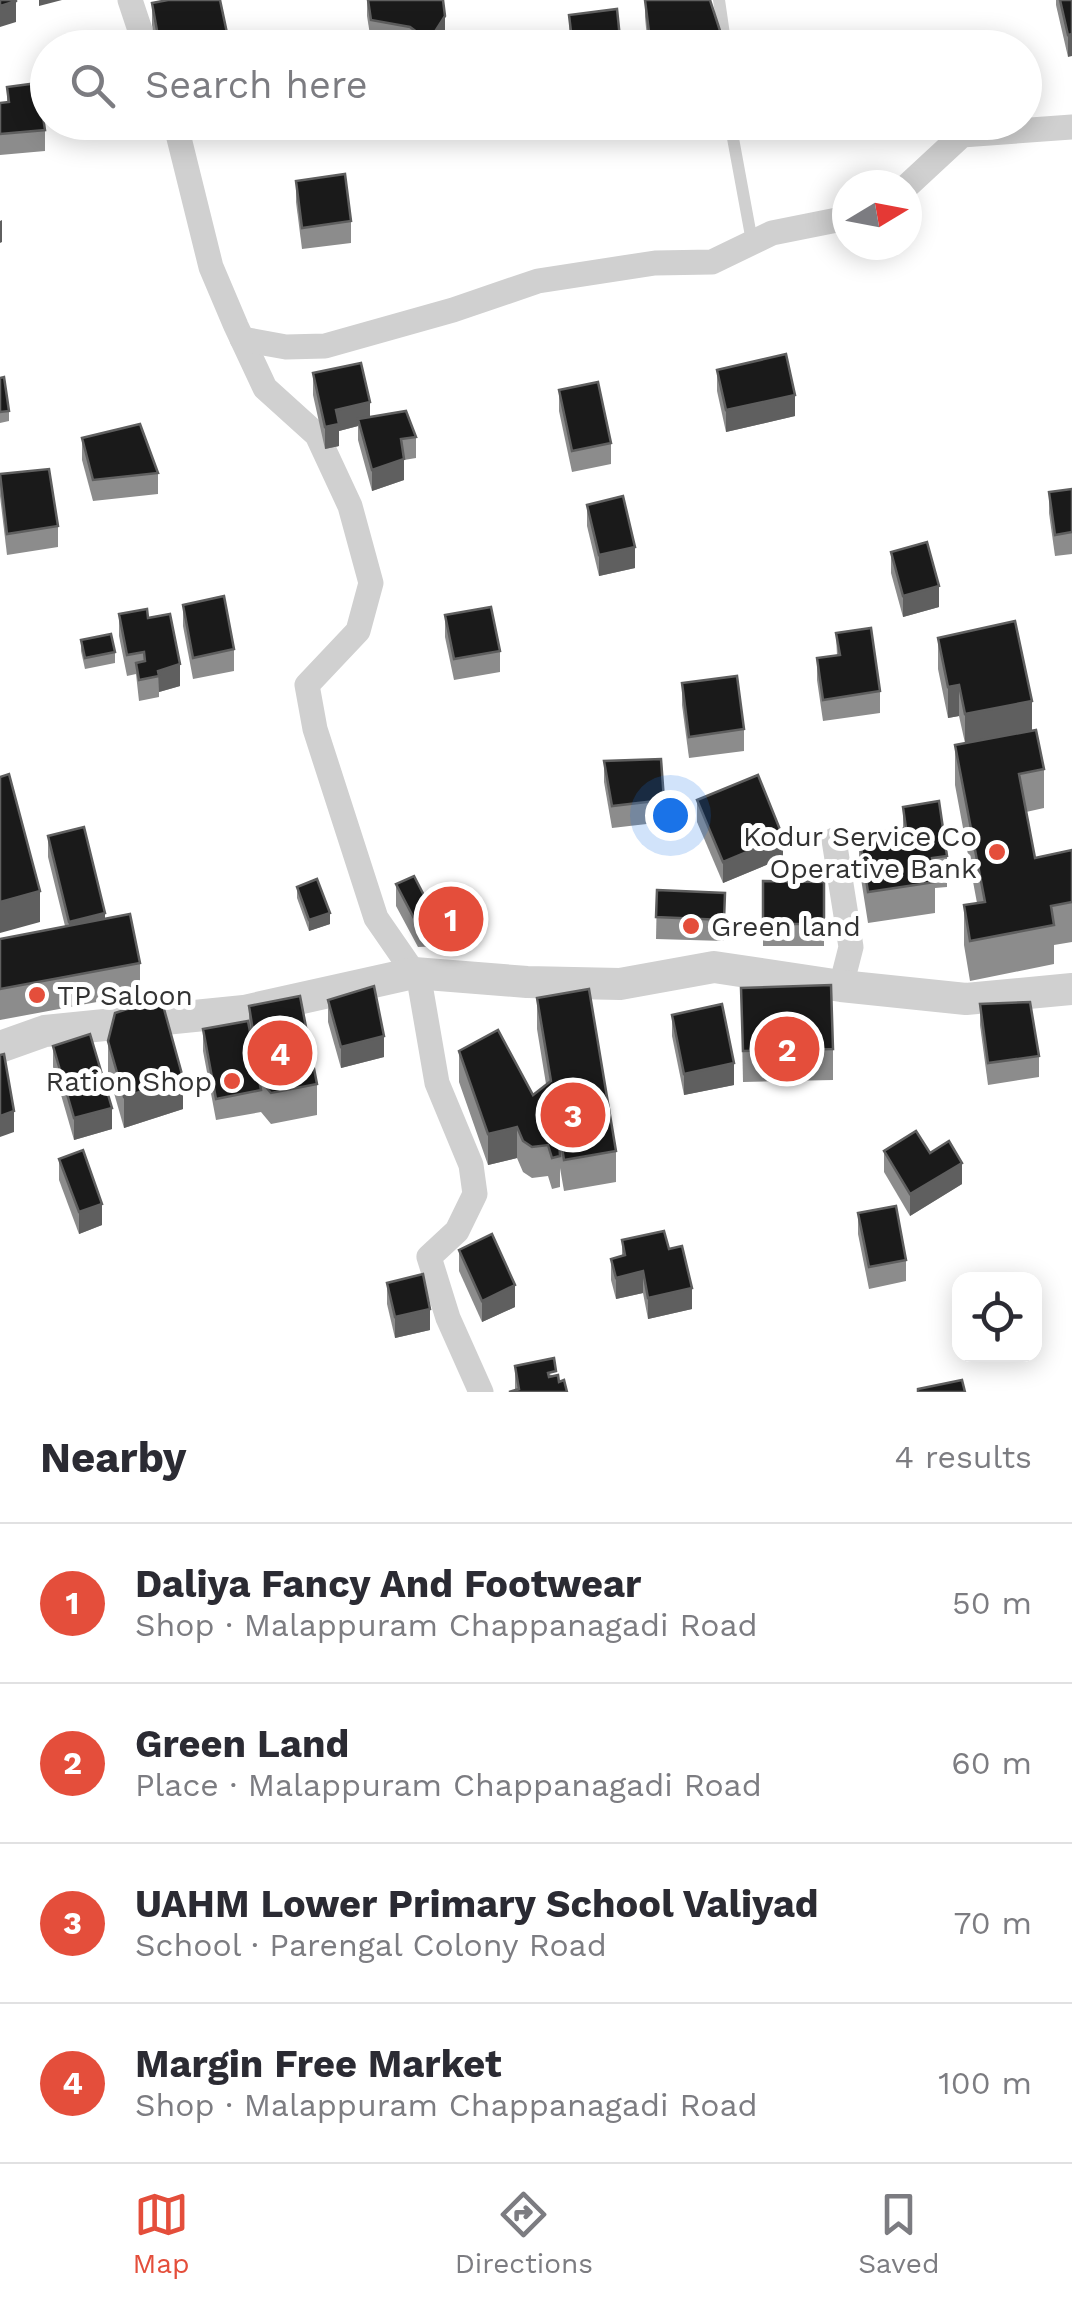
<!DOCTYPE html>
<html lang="en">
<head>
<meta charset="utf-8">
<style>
	body { margin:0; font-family:"Work Sans",sans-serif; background:#f2f2f3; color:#2b2b33 }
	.controls { position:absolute; right:30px; bottom:30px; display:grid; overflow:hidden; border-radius:20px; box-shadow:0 5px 25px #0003 }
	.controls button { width:90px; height:90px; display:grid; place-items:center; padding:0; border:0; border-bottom:2px solid #e1e1e2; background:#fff; color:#2b2b33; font:50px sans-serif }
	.compass { position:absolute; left:832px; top:170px; width:90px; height:90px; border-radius:50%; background:#fff; box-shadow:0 5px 25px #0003; rotate:80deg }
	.you { position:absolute; left:670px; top:815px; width:35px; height:35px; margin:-25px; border:8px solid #fff; border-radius:50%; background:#1a73e8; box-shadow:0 0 0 15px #1a73e833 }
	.badge { display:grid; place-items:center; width:65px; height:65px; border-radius:50%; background:#e44e3b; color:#fff; font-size:32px; font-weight:700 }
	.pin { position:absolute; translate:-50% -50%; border:5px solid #fff; box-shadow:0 2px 10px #0006 }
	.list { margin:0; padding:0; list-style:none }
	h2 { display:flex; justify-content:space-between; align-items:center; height:130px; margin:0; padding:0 40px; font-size:42px }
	h2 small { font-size:32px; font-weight:400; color:#7c7c81 }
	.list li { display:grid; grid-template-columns:65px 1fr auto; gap:30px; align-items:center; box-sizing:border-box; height:160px; padding:0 40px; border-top:2px solid #e1e1e2 }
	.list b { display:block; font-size:38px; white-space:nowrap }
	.list p { margin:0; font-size:32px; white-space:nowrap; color:#7c7c81 }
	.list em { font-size:32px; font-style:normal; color:#7c7c81 }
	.icon { flex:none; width:55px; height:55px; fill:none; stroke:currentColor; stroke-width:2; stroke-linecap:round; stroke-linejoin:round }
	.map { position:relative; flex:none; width:1072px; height:1392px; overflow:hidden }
	.search { position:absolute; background:#fff; box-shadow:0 5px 25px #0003; left:30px; right:30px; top:30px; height:110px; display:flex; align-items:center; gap:25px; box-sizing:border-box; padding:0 35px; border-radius:55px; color:#7c7c81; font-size:38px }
	.sheet { height:770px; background:#fff }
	nav { display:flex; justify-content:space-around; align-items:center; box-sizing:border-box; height:140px; border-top:2px solid #e1e1e2; background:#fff; font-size:28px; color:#7c7c81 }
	nav a { display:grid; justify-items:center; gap:5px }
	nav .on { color:#e44e3b }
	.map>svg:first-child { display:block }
</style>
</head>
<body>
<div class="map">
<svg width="1072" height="1392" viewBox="0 0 1072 1392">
	<rect width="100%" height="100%" fill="#fff"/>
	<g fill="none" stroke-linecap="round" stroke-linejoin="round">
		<g stroke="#d0d0d0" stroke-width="12">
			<polyline points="719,0 726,48"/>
			<polyline points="730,122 751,236 756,241"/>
		</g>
		<g stroke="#d0d0d0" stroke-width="25">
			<polyline points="130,0 146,48"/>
			<polyline points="175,122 211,267 236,326 265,388 317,435 350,506 371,583 358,631 307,685 315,729 376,918 414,973"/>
			<polyline points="907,186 962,135 1072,127"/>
			<polyline points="242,339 286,347 325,346 453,310 538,281 655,263 712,262 772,233 847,218"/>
			<polyline points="834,840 851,947 841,986"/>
			<polyline points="418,973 437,1083 471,1165 475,1194 457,1231 429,1257 448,1318 481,1392"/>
		</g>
		<polyline stroke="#d0d0d0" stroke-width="32" points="0,1047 45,1031 244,1011 414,973 527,982 620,984 714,967 841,986 966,999 1072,989"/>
	</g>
	<g fill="#8c8c8c">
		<polygon points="367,0 443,0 445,37 439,48 404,48 371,41 367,16"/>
		<polygon points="645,0 724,43 724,48 648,48 645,17"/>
		<polygon points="1056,0 1072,0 1068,57 1056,5"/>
		<polygon points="152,3 227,48 156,48 152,25"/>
		<polygon points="569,15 621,48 570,48"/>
		<polygon points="7,87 45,130 45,151 0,155 0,103 7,102"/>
		<polygon points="296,181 351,221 351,243 302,249 296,202"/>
		<polygon points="717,370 795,416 726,432 717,391"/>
		<polygon points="313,373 370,417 416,437 416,458 404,460 404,480 372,491 358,440 358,426 339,431 339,446 325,449 313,395"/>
		<polygon points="0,378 9,411 9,421 0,423"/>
		<polygon points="559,390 611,443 611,464 572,472 559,411"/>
		<polygon points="82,438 158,473 158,494 93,501 82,460"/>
		<polygon points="0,474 58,526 58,547 7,555 0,496"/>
		<polygon points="1072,489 1072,554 1055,556 1049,513 1049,492"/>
		<polygon points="587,505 635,568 599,576 587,526"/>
		<polygon points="891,552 939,607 903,617 891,573"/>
		<polygon points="183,605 234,649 234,671 193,679 183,626"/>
		<polygon points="119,614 148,618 180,686 159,692 159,697 139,701 136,674 127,676 119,636"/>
		<polygon points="445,615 500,651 500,672 454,680 445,637"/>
		<polygon points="836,633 880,691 880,713 823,721 817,680 817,658 837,656"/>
		<polygon points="938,638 1032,730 1044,769 1044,808 1026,812 1035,858 1072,850 1072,942 1054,945 1054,964 970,981 964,945 964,905 977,903 955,785 955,745 965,743 959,716 948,718 938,669"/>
		<polygon points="81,640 115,652 115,663 85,669 81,651"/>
		<polygon points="682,683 744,729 744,751 689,758 682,705"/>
		<polygon points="604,761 664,800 664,822 612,828 604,782"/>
		<polygon points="697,800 783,858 723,883 697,822"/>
		<polygon points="903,807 947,856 947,887 935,888 935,913 868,923 859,866 859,835 903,828"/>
		<polygon points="48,836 105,919 140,963 140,994 0,1020 0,939 65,926 48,857"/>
		<polygon points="763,881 824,882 824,946 763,946"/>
		<polygon points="396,884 430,907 465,923 465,945 418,947 396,906"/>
		<polygon points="297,887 330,924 309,931 297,898"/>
		<polygon points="657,890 725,893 724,941 656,939"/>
		<polygon points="741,988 833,1049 833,1080 743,1082"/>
		<polygon points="537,998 616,1151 616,1182 564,1191 560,1168 560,1187 552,1189 548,1176 532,1178 523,1172 517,1158 488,1165 459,1082 459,1051 533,1095 546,1084 537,1029"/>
		<polygon points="328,1000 384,1057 341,1068 328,1022"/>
		<polygon points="980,1004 1039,1056 1039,1077 988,1085 980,1025"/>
		<polygon points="249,1006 317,1084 317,1115 271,1124 261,1112 216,1120 203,1051 203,1029 249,1028"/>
		<polygon points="672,1015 734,1085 684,1095 672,1036"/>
		<polygon points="108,1041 183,1109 124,1128 108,1072"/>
		<polygon points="53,1046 112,1129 74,1140 53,1067"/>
		<polygon points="884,1151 930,1153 962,1184 910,1216 884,1172"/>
		<polygon points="59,1159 102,1225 79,1234 59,1180"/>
		<polygon points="858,1213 906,1260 906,1281 869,1289 858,1234"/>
		<polygon points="622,1240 669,1249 692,1309 648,1319 643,1293 616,1299 611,1280 611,1259 622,1256"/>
		<polygon points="459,1250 515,1307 482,1322 459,1271"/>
		<polygon points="387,1283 430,1330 395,1338 387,1304"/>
		<polygon points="515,1366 556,1376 515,1390"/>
	</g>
	<g fill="#5f5f5f">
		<polygon points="39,0 62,0 39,6"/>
		<polygon points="16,1 16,22 0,27 0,6"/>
		<polygon points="445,16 445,37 439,48 429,48 429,41"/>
		<polygon points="227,33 227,48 160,48"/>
		<polygon points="1072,34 1072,56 1068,57 1068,35"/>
		<polygon points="2,220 2,242 0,243 0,221"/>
		<polygon points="795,395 795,416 726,432 726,410"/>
		<polygon points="370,402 370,424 358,419 358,426 339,431 339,446 325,449 325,427 336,410"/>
		<polygon points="404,459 404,480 372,491 372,470"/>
		<polygon points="635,547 635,568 599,576 599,555"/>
		<polygon points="939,586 939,607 903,617 903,596"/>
		<polygon points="180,664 180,686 159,692 158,671"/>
		<polygon points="959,685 959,716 948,718 948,687"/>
		<polygon points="1032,701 1032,732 965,745 965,714"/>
		<polygon points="783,837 783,858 723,883 723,862"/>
		<polygon points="40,891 40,922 0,933 0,902"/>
		<polygon points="105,913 105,934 69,943 69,922"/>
		<polygon points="330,913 330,924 309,931 309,920"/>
		<polygon points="384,1036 384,1057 341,1068 341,1047"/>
		<polygon points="734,1063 734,1085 684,1095 684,1074"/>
		<polygon points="183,1078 183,1109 124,1128 124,1097"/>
		<polygon points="112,1108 112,1129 74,1140 74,1118"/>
		<polygon points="14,1111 14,1132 0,1137 0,1116"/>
		<polygon points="517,1127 517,1158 488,1165 488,1134"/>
		<polygon points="962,1163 962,1184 910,1216 910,1194"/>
		<polygon points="102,1204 102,1225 79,1234 79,1212"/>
		<polygon points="643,1271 643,1293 616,1299 616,1278"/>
		<polygon points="515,1285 515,1307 482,1322 482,1301"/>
		<polygon points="692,1288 692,1309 648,1319 648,1298"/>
		<polygon points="430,1309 430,1330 395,1338 395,1317"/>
	</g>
	<g fill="#1a1a1a" stroke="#5f5f5f" stroke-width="2.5">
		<polygon points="0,0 16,0 16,1 0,6"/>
		<polygon points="168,0 220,0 227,33 160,47 152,3"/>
		<polygon points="368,0 443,0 445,16 429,41 410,27 371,20"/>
		<polygon points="645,0 710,0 724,43 685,48 651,48"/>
		<polygon points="1060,0 1072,0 1072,34 1068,35"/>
		<polygon points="617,9 621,48 573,48 569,15"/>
		<polygon points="38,83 45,130 0,134 0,103 9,102 7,87"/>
		<polygon points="345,174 351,221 302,228 296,181"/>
		<polygon points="786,354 795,395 726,410 717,370"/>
		<polygon points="361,363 370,402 336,410 339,424 325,427 313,373"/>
		<polygon points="4,377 9,411 0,412 0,378"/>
		<polygon points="598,382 611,443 572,451 559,390"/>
		<polygon points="406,411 416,437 401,439 404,459 372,470 358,419"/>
		<polygon points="140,424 158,473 93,480 82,438"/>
		<polygon points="49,469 58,526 7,534 0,474"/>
		<polygon points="1072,489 1072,532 1055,535 1049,492"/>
		<polygon points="623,496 635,547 599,555 587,505"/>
		<polygon points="927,542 939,586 903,596 891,552"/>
		<polygon points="224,596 234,649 193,658 183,605"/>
		<polygon points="491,607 500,651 454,659 445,615"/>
		<polygon points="147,609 148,618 170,614 180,664 158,671 159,676 139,680 136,663 145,661 144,652 127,655 119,614"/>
		<polygon points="1015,621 1032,701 965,714 959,685 948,687 938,638"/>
		<polygon points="871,628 880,691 823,700 817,658 840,655 836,633"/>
		<polygon points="111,634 115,652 85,658 81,640"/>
		<polygon points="737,676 744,729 689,737 682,683"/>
		<polygon points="1036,730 1044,769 1019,774 1035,858 1072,850 1072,902 1051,906 1054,925 970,941 964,905 985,902 955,745"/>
		<polygon points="661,759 664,800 612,806 604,761"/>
		<polygon points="9,774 40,891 0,902 0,777"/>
		<polygon points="758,775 783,837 723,862 697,800"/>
		<polygon points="939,801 947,856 932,858 935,882 868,892 859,835 906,828 903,807"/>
		<polygon points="84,827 105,913 69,922 48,836"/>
		<polygon points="414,876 430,907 464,905 465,923 418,926 396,884"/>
		<polygon points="317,879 330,913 309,920 297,887"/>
		<polygon points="763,881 824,882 824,924 763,924"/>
		<polygon points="657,890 725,893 724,920 656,917"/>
		<polygon points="130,914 140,963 0,989 0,939"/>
		<polygon points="831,985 833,1049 743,1051 741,988"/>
		<polygon points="374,986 384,1036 341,1047 328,1000"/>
		<polygon points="589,989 616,1151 564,1160 558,1122 560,1156 552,1158 548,1145 532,1147 523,1141 517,1127 488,1134 459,1051 498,1030 533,1095 551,1081 537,998"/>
		<polygon points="300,996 317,1084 271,1093 261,1081 249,1006"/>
		<polygon points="161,998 183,1078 124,1097 108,1041 115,1013"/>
		<polygon points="1030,1002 1039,1056 988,1063 980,1004"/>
		<polygon points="722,1004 734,1063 684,1074 672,1015"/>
		<polygon points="248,1021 261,1090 216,1099 203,1029"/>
		<polygon points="90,1034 112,1108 74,1118 53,1046"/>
		<polygon points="4,1054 14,1111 0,1116 0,1055"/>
		<polygon points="916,1131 930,1153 949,1141 962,1163 910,1194 884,1151"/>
		<polygon points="83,1150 102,1204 79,1212 59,1159"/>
		<polygon points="896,1206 906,1260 869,1267 858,1213"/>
		<polygon points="664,1231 669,1249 682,1246 692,1288 648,1298 643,1271 616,1278 611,1259 625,1255 622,1240"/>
		<polygon points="492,1234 515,1285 482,1301 459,1250"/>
		<polygon points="423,1274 430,1309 395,1317 387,1283"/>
		<polygon points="554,1358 556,1371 548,1373 549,1377 558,1375 559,1382 564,1380 567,1392 509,1392 519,1389 515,1366"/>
		<polygon points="962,1380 965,1392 918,1392 918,1389"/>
	</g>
	<g fill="#e44e3b" stroke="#fff" stroke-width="4">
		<circle cx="997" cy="852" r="10"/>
		<circle cx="691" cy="926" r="10"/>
		<circle cx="37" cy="995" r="10"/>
		<circle cx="232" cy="1081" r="10"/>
	</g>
	<g text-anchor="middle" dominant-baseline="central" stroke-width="10" stroke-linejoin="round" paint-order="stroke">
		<g font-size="28" fill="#333" stroke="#fff" text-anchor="end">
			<text x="977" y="836">Kodur Service Co<tspan x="977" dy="32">Operative Bank</tspan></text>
			<text x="711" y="926" text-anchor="start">Green land</text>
			<text x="57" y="995" text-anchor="start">TP Saloon</text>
			<text x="212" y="1081">Ration Shop</text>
		</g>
	</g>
</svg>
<div class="controls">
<button><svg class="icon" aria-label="locate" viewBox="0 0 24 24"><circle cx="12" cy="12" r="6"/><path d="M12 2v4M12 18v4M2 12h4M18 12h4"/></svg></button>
</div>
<svg class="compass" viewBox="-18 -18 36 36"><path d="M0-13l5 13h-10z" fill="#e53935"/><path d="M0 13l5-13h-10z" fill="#7c7c81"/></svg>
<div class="you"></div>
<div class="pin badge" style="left:451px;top:919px">1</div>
<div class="pin badge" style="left:787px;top:1049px">2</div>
<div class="pin badge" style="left:573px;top:1115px">3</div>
<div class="pin badge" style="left:280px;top:1053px">4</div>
<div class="search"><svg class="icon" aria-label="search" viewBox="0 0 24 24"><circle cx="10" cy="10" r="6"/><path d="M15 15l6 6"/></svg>Search here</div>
</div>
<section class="sheet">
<h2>Nearby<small>4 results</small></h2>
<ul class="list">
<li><span class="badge">1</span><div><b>Daliya Fancy And Footwear</b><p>Shop · Malappuram Chappanagadi Road</p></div><em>50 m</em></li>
<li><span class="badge">2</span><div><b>Green Land</b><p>Place · Malappuram Chappanagadi Road</p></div><em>60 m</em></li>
<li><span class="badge">3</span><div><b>UAHM Lower Primary School Valiyad</b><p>School · Parengal Colony Road</p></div><em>70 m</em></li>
<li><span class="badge">4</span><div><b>Margin Free Market</b><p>Shop · Malappuram Chappanagadi Road</p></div><em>100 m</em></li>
</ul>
</section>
<nav>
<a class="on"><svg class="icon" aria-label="map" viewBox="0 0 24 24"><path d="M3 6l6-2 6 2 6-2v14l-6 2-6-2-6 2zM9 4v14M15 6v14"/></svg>Map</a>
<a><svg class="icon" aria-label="directions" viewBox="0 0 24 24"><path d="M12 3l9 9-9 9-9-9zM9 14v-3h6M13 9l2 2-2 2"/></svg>Directions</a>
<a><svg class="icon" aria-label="saved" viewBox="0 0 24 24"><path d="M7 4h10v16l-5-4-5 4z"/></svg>Saved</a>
</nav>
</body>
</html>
